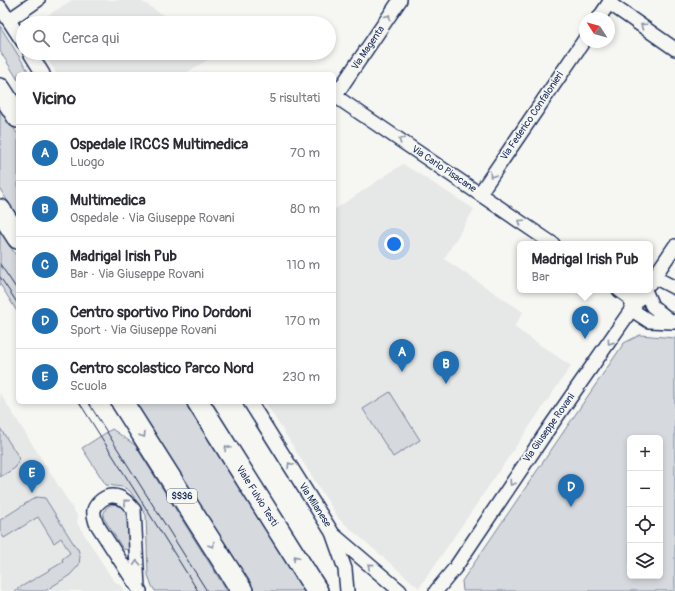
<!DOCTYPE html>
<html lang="it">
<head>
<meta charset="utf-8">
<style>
	body { margin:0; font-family:Pangolin,sans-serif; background:#f2f2f3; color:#2b2b33 }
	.controls { position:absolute; right:12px; bottom:12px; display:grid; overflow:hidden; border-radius:6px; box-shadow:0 2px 6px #0003 }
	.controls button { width:36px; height:36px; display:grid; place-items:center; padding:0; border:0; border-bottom:1px solid #e1e1e2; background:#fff; color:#2b2b33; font:20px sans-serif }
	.compass { position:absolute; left:579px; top:12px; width:36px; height:36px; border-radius:50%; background:#fff; box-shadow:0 2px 6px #0003; rotate:306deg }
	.you { position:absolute; left:394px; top:244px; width:14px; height:14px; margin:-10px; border:3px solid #fff; border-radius:50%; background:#1a73e8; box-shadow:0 0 0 6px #1a73e833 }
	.badge { display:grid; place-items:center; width:26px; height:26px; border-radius:50%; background:#1f6fb2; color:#fff; font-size:13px; font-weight:700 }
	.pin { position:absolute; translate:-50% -33px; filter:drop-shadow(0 1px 2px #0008) }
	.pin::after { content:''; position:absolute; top:21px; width:14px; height:12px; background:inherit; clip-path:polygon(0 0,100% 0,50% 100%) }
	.popup { position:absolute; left:517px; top:241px; width:136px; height:52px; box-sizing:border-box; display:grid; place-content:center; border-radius:6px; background:#fff; filter:drop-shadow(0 1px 3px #0005); font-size:13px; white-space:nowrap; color:#7c7c81 }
	.popup b { font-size:15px; color:#2b2b33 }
	.popup::after { content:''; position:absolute; left:50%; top:100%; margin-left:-8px; border:8px solid transparent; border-top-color:#fff }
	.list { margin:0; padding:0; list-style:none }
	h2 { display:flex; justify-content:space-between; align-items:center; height:52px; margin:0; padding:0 16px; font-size:17px }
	h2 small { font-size:13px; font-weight:400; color:#7c7c81 }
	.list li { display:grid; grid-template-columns:26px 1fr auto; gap:12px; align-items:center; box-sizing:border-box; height:56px; padding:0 16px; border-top:1px solid #e1e1e2 }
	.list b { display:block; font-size:15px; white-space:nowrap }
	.list p { margin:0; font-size:13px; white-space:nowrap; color:#7c7c81 }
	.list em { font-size:13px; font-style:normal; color:#7c7c81 }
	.icon { flex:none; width:22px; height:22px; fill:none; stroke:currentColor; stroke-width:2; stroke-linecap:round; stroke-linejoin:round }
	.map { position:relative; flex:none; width:675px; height:591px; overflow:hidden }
	.search { position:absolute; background:#fff; box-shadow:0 2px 6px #0003; left:16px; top:16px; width:320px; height:44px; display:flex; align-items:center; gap:10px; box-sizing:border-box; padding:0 14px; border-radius:22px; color:#7c7c81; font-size:15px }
	.panel { position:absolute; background:#fff; box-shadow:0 2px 6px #0003; left:16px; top:72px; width:320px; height:332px; border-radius:6px }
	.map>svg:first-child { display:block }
</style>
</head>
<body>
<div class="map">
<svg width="675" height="591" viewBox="0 0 675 591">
	<rect width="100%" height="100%" fill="#f6f6f2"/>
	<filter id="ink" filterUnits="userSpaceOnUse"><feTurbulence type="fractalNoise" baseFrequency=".025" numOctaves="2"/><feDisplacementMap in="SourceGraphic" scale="8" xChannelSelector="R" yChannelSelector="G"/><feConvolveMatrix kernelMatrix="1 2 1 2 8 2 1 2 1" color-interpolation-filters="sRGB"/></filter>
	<g filter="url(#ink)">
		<g fill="#e6e7e7">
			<polygon points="72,0 139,0 176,23 36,23"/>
			<polygon points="43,53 219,53 184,74 57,74"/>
			<polygon points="403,164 474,209 444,259 523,312 514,327 571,366 419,588 339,519 265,402 334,402 334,210"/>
			<polygon points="0,393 78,517 77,523 113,580 121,586 125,591 0,591"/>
		</g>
		<g fill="#d6d9dd" stroke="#78849e" fill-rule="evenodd">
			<polygon points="0,26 30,74 18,74 18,80 0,51"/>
			<polygon points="0,106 18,135 18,218 0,189"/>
			<polygon points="0,231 18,258 18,313 0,284"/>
			<path d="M640 335 675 338V591H463L462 581 624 343ZM630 438H660V576H630Z"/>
			<polygon points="390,392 420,440 393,457 363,409"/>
			<polygon points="134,402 186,402 306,591 253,591"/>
			<polygon points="0,428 18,456 19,461 15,468 0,477"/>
			<polygon points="112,429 135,445 227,591 155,591 152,586 148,575 146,515 130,491 123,487 106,485 82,448"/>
			<polygon points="36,497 45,498 77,549 78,549 80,556 79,565 70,575 45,591 14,591 63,562 62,559 70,553 61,538 54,543 38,517 4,538 0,532 0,520"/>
			<path d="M116 504 122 507 127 515 129 550 123 549 103 517C105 508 107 505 116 504Z"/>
		</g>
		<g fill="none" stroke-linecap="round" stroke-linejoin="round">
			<g stroke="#1b2f5e" stroke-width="16">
				<g id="minor">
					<polyline points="400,0 335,96 553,244"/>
					<polyline points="609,3 675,49"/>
					<polyline points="0,7 23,42"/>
					<polyline points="599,18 611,0"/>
					<polyline points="9,20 38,0"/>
					<polyline points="30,53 43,74"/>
					<polyline points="480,193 585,39"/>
					<polyline points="654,277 675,288"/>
					<polyline points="650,283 675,246"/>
					<polyline points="619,290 630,298 632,310"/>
					<polyline points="645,290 652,306 672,322 675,322"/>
					<polyline points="632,310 649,321 672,322"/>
					<polyline points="250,402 333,534 400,591"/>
					<polyline points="333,535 345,569 347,591"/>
					<path d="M138 588 134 510C128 503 122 496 113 496 106 495 96 503 94 510 93 515 95 519 96 523L138 588 140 591"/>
					<polyline points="436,591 455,568 547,431 645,290"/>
				</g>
			</g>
			<g stroke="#1b2f5e" stroke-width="24">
				<g id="primary">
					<polyline points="0,89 18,117"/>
					<polyline points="0,210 18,238"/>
					<polyline points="122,402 242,591"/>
					<polyline points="198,402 317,591"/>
				</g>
			</g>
			<use href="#minor" stroke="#f6f6f2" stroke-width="13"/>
			<use href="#primary" stroke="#f6f6f2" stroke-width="21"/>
			<g stroke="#1b2f5e" stroke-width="1">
				<polyline points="0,264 18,291"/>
				<polyline points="0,277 18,304"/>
				<polyline points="79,402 198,591"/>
				<polyline points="88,402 207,591"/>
			</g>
		</g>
		<defs><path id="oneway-chevron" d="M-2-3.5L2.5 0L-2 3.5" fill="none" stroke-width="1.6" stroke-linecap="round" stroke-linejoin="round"/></defs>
		<g stroke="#8892a8">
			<use href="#oneway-chevron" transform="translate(388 17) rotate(-56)"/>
			<use href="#oneway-chevron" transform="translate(643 26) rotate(-145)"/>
			<use href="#oneway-chevron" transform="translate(401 140) rotate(-146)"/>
			<use href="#oneway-chevron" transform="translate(492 175) rotate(124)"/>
			<use href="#oneway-chevron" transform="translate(521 222) rotate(-145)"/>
			<use href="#oneway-chevron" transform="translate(610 342) rotate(125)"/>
			<use href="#oneway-chevron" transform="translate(143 435) rotate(58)"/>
			<use href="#oneway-chevron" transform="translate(227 448) rotate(-122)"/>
			<use href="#oneway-chevron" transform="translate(290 465) rotate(-122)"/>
			<use href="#oneway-chevron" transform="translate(512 483) rotate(124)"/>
			<use href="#oneway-chevron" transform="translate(126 502) rotate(-139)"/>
			<use href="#oneway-chevron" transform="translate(212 545) rotate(58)"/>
			<use href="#oneway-chevron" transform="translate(296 558) rotate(-122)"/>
			<use href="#oneway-chevron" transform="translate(137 563) rotate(-93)"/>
			<use href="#oneway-chevron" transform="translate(370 566) rotate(-139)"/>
		</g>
	</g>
	<g text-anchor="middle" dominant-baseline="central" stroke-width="3.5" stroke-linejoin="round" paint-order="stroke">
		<rect fill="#f6f6f2" stroke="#5d6b8a" stroke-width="1" x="167" y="489" width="30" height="14" rx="3"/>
		<g font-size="9" font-weight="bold" fill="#1b2f5e">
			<text x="182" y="496">SS36</text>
		</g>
		<g font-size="10" fill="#1b2f5e" stroke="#f6f6f2">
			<text transform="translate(368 48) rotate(-56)">Via Magenta</text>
			<text transform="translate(532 116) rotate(-56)">Via Federico Confalonieri</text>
			<text transform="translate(444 169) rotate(34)">Via Carlo Pisacane</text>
			<text transform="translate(549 428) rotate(-55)">Via Giuseppe Rovani</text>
			<text transform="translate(257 496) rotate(58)">Viale Fulvio Testi</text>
			<text transform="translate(315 505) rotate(57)">Via Milanese</text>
		</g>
	</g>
</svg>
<div class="controls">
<button>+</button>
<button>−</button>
<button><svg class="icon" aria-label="locate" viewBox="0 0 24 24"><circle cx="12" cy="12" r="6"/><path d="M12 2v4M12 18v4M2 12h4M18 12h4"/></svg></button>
<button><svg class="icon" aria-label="layers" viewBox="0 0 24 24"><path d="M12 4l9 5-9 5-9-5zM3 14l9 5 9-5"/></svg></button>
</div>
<svg class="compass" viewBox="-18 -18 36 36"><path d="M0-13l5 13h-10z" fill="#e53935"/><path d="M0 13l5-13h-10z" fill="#7c7c81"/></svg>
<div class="you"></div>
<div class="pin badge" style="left:402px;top:372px">A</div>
<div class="pin badge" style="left:446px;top:384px">B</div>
<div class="pin badge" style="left:585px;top:339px">C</div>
<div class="popup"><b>Madrigal Irish Pub</b>Bar</div>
<div class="pin badge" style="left:571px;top:507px">D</div>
<div class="pin badge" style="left:32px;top:493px">E</div>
<div class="search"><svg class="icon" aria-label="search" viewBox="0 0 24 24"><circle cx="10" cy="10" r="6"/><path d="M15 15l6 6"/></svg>Cerca qui</div>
<section class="panel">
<h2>Vicino<small>5 risultati</small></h2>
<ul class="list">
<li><span class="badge">A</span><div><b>Ospedale IRCCS Multimedica</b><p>Luogo</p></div><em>70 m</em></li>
<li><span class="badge">B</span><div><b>Multimedica</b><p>Ospedale · Via Giuseppe Rovani</p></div><em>80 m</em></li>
<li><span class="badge">C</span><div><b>Madrigal Irish Pub</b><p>Bar · Via Giuseppe Rovani</p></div><em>110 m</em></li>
<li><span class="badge">D</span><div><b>Centro sportivo Pino Dordoni</b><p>Sport · Via Giuseppe Rovani</p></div><em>170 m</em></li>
<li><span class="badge">E</span><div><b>Centro scolastico Parco Nord</b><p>Scuola</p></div><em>230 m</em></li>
</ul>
</section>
</div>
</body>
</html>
